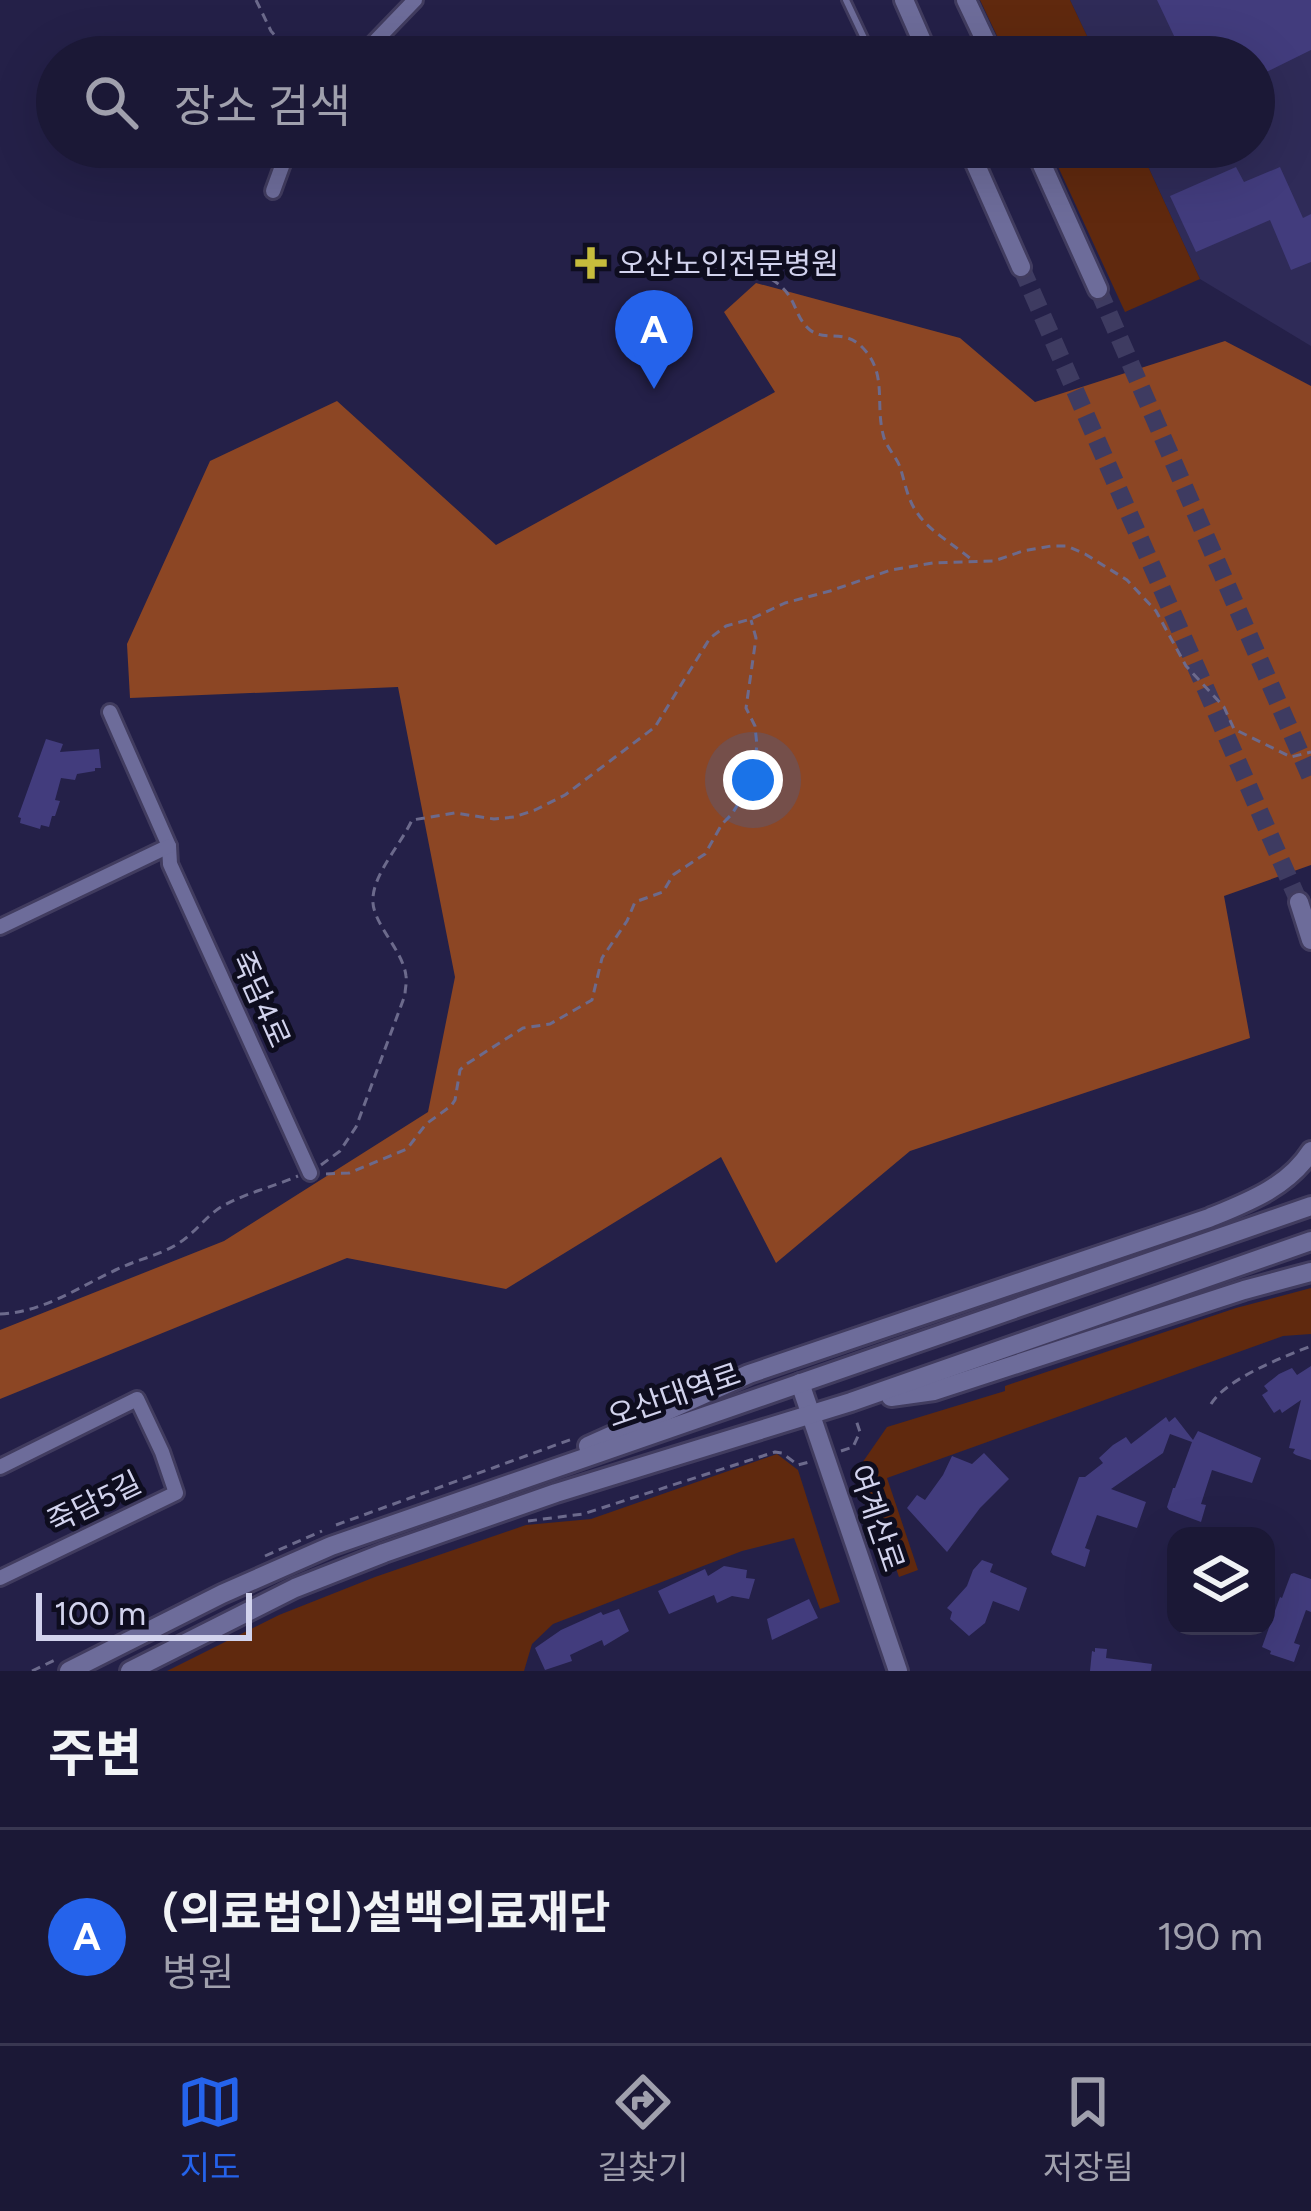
<!DOCTYPE html>
<html lang="ko">
<head>
<meta charset="utf-8">
<style>
	body { margin:0; font-family:Figtree,"Noto Sans KR",sans-serif; background:#282542; color:#f1f3f6 }
	.controls { position:absolute; right:36px; bottom:36px; display:grid; overflow:hidden; border-radius:24px; box-shadow:0 12px 48px #0002 }
	.controls button { width:108px; height:108px; display:grid; place-items:center; padding:0; border:0; border-bottom:3px solid #393751; background:#1b1836; color:#f1f3f6; font:60px sans-serif }
	.scale { position:absolute; left:36px; bottom:30px; width:216px; box-sizing:border-box; padding-left:12px; border:6px solid #d2d3ed; border-top:0; font-size:33px; line-height:42px; white-space:nowrap; color:#d2d3ed; -webkit-text-stroke:9px #0e0d1f; paint-order:stroke }
	.you { position:absolute; left:753px; top:780px; width:42px; height:42px; margin:-30px; border:9px solid #fff; border-radius:50%; background:#1a73e8; box-shadow:0 0 0 18px #1a73e833 }
	.badge { display:grid; place-items:center; width:78px; height:78px; border-radius:50%; background:#2563eb; color:#fff; font-size:39px; font-weight:700 }
	.pin { position:absolute; translate:-50% -99px; filter:drop-shadow(0 3px 6px #0008) }
	.pin::after { content:''; position:absolute; top:63px; width:42px; height:36px; background:inherit; clip-path:polygon(0 0,100% 0,50% 100%) }
	.list { margin:0; padding:0; list-style:none }
	h2 { display:flex; justify-content:space-between; align-items:center; height:156px; margin:0; padding:0 48px; font-size:51px }
	h2 small { font-size:39px; font-weight:400; color:#a0a0ad }
	.list li { display:grid; grid-template-columns:78px 1fr auto; gap:36px; align-items:center; box-sizing:border-box; height:216px; padding:0 48px; border-top:3px solid #393751 }
	.list b { display:block; font-size:45px; white-space:nowrap }
	.list p { margin:0; font-size:39px; white-space:nowrap; color:#a0a0ad }
	.list em { font-size:39px; font-style:normal; color:#a0a0ad }
	.icon { flex:none; width:66px; height:66px; fill:none; stroke:currentColor; stroke-width:2; stroke-linecap:round; stroke-linejoin:round }
	.map { position:relative; flex:none; width:1311px; height:1671px; overflow:hidden }
	.search { position:absolute; background:#1b1836; box-shadow:0 12px 48px #0002; left:36px; right:36px; top:36px; height:132px; display:flex; align-items:center; gap:30px; box-sizing:border-box; padding:0 42px; border-radius:66px; color:#a0a0ad; font-size:45px }
	.sheet { height:372px; background:#1b1836 }
	nav { display:flex; justify-content:space-around; align-items:center; box-sizing:border-box; height:168px; border-top:3px solid #393751; background:#1b1836; font-size:33px; color:#a0a0ad }
	nav a { display:grid; justify-items:center; gap:6px }
	nav .on { color:#2563eb }
	.map>svg:first-child { display:block }
</style>
</head>
<body>
<div class="map">
<svg width="1311" height="1671" viewBox="0 0 1311 1671">
	<rect width="100%" height="100%" fill="#242048"/>
	<polygon fill="#2f2b58" points="1070,0 1311,0 1311,346 1200,279 1139,147 1254,147 1254,57 1097,57"/>
	<g fill="#60290e">
		<polygon points="980,0 1070,0 1097,57 1007,57"/>
		<polygon points="1049,147 1139,147 1200,279 1125,312"/>
		<polygon points="1311,1288 1311,1334 1283,1336 887,1478 918,1570 899,1577 860,1466 887,1427 1005,1391 1005,1386 1236,1308"/>
		<polygon points="777,1454 798,1470 840,1602 820,1609 794,1538 742,1551 553,1624 532,1644 524,1671 167,1671 279,1615 375,1577 526,1525 591,1519"/>
	</g>
	<polygon fill="#8c4624" points="756,283 960,338 1035,402 1225,341 1311,386 1311,865 1224,896 1250,1038 910,1151 776,1263 721,1157 506,1289 347,1258 0,1399 0,1330 224,1241 428,1112 455,977 398,687 130,698 127,644 210,461 337,401 496,545 775,392 724,312"/>
	<g fill="#423c7d">
		<polygon points="1157,0 1311,0 1311,50 1254,78 1254,57 1136,57 1175,38"/>
		<polygon points="1236,167 1244,182 1280,167 1303,218 1311,214 1311,262 1291,270 1270,220 1196,252 1170,196"/>
		<polygon points="46,739 63,744 60,752 99,749 101,768 95,768 95,771 77,774 75,780 61,778 55,800 60,801 55,816 52,816 49,827 41,825 40,829 20,823 21,818 18,817"/>
		<polygon points="1311,1366 1311,1460 1296,1455 1293,1453 1295,1449 1289,1448 1301,1400 1282,1413 1280,1409 1274,1413 1262,1395 1268,1391 1264,1386 1279,1374 1292,1368 1297,1375"/>
		<polygon points="1166,1417 1169,1422 1175,1417 1193,1440 1198,1431 1261,1458 1252,1483 1212,1470 1201,1504 1206,1505 1201,1522 1169,1510 1167,1507 1173,1488 1175,1488 1192,1442 1170,1434 1163,1453 1111,1489 1146,1502 1137,1528 1097,1515 1085,1548 1090,1550 1085,1567 1053,1555 1051,1552 1079,1477 1085,1477 1103,1463 1099,1458 1113,1445 1126,1437 1131,1444"/>
		<polygon points="984,1453 1009,1479 980,1508 947,1552 907,1508 917,1495 925,1500 943,1475 952,1456 972,1464"/>
		<polygon points="982,1560 993,1564 990,1572 1027,1588 1019,1611 993,1601 985,1623 969,1636 950,1619 952,1612 947,1608 967,1586 973,1570"/>
		<polygon points="724,1566 747,1570 746,1578 755,1579 749,1599 732,1596 717,1603 714,1595 669,1614 658,1591 705,1569 708,1576"/>
		<polygon points="1294,1573 1311,1579 1311,1612 1306,1610 1294,1643 1300,1645 1294,1662 1270,1654 1271,1651 1262,1647 1280,1597 1282,1598 1291,1574"/>
		<polygon points="809,1599 818,1618 772,1640 767,1619"/>
		<polygon points="619,1609 629,1631 604,1646 602,1640 570,1655 572,1661 545,1670 535,1648 561,1630 601,1612 603,1615"/>
		<polygon points="1095,1648 1107,1649 1106,1658 1152,1664 1151,1671 1090,1671 1092,1651 1095,1652"/>
	</g>
	<g fill="none" stroke-linecap="round" stroke-linejoin="round">
		<g stroke="#3e3b61" stroke-width="18" stroke-dasharray="18 9" stroke-linecap="butt">
			<polyline points="1021,267 1299,902"/>
			<polyline points="1098,289 1311,778"/>
		</g>
		<g stroke="#413c5f" stroke-width="12">
			<polyline id="lane" points="846,0 873,57"/>
		</g>
		<g stroke="#413c5f" stroke-width="20">
			<g id="street">
				<polyline points="360,57 415,0"/>
				<polyline points="273,191 289,147"/>
				<polyline points="110,712 169,846 170,864 310,1173"/>
				<polyline points="0,927 169,846"/>
				<polyline points="0,1467 137,1399 162,1452 176,1493 0,1578"/>
			</g>
		</g>
		<g stroke="#413c5f" stroke-width="24">
			<g id="secondary">
				<polyline points="904,0 929,57"/>
				<polyline points="966,0 993,57"/>
				<polyline points="968,147 1021,267"/>
				<polyline points="1034,147 1098,289"/>
				<polyline points="1299,902 1311,940"/>
				<polyline points="800,1383 898,1671"/>
				<polyline points="891,1397 934,1391 1244,1290 1311,1272"/>
				<path d="M588 1446 749 1374 1209 1218C1248 1202 1288 1187 1311 1151"/>
				<polyline points="69,1671 222,1594 331,1546 1311,1206"/>
				<polyline points="130,1671 295,1588 384,1553 556,1493 851,1402 1311,1241"/>
			</g>
		</g>
		<g stroke="#6c6a8c" stroke-width="3" stroke-dasharray="9 6" stroke-linecap="butt">
			<polyline points="256,0 271,31 294,57"/>
			<path d="M771 279C799 296 792 315 810 330 826 342 843 329 861 346 888 372 875 402 883 434 885 446 896 456 900 467 905 482 907 498 916 511 927 530 955 545 972 560"/>
			<path d="M321 1165 340 1151 356 1127 405 995C405 989 407 982 406 976 403 949 370 922 373 897 375 872 401 844 412 820L455 813 494 819 514 817 535 810 565 795 655 727 710 638 726 626 751 619 785 603 830 591 891 570 933 563 994 561 1023 551 1051 546H1067L1085 554 1127 580 1156 611 1186 666 1224 707 1234 729 1291 757 1311 752"/>
			<polyline points="326,1174 349,1173 407,1149 426,1124 451,1106 455,1100 460,1070 465,1065 523,1028 550,1024 592,1000 602,958 627,921 635,902 663,892 673,875 705,854 722,824 732,814 749,786 757,746 755,726 746,708 756,638 751,620"/>
			<path d="M0 1314C45 1312 80 1286 120 1268 139 1259 161 1255 179 1243 195 1233 205 1217 221 1207 245 1193 273 1187 298 1176"/>
			<path d="M1211 1404C1226 1379 1283 1357 1311 1346"/>
			<polyline points="841,1451 853,1447 860,1432 855,1417"/>
			<polyline points="528,1521 583,1514 775,1452 782,1453 798,1465 809,1462"/>
			<polyline points="336,1525 575,1438"/>
			<polyline points="265,1556 322,1531"/>
			<polyline points="32,1671 57,1659"/>
		</g>
		<use href="#lane" stroke="#6d6c9a" stroke-width="6"/>
		<use href="#street" stroke="#6d6c9a" stroke-width="14"/>
		<use href="#secondary" stroke="#6d6c9a" stroke-width="18"/>
	</g>
	<path fill="#c6bc3c" stroke="#0e0d1f" stroke-width="4.5" d="M585 245h12v12h12v12h-12v12h-12v-12h-12v-12h12z"/>
	<g text-anchor="middle" dominant-baseline="central" stroke-width="10" stroke-linejoin="round" paint-order="stroke">
		<g font-size="30" fill="#d2d3ed" stroke="#0e0d1f" text-anchor="start">
			<text x="618" y="263">오산노인전문병원</text>
		</g>
		<g font-size="30" fill="#d2d3ed" stroke="#0e0d1f">
			<text transform="translate(261 999) rotate(66)">죽담4로</text>
			<text transform="translate(674 1395) rotate(-19)">오산대역로</text>
			<text transform="translate(94 1502) rotate(-26)">죽담5길</text>
			<text transform="translate(877 1518) rotate(71)">여계산로</text>
		</g>
	</g>
</svg>
<div class="controls">
<button><svg class="icon" aria-label="layers" viewBox="0 0 24 24"><path d="M12 4l9 5-9 5-9-5zM3 14l9 5 9-5"/></svg></button>
</div>
<div class="scale">100 m</div>
<div class="you"></div>
<div class="pin badge" style="left:654px;top:389px">A</div>
<div class="search"><svg class="icon" aria-label="search" viewBox="0 0 24 24"><circle cx="10" cy="10" r="6"/><path d="M15 15l6 6"/></svg>장소 검색</div>
</div>
<section class="sheet">
<h2>주변<small></small></h2>
<ul class="list">
<li><span class="badge">A</span><div><b>(의료법인)설백의료재단</b><p>병원</p></div><em>190 m</em></li>
</ul>
</section>
<nav>
<a class="on"><svg class="icon" aria-label="map" viewBox="0 0 24 24"><path d="M3 6l6-2 6 2 6-2v14l-6 2-6-2-6 2zM9 4v14M15 6v14"/></svg>지도</a>
<a><svg class="icon" aria-label="directions" viewBox="0 0 24 24"><path d="M12 3l9 9-9 9-9-9zM9 14v-3h6M13 9l2 2-2 2"/></svg>길찾기</a>
<a><svg class="icon" aria-label="saved" viewBox="0 0 24 24"><path d="M7 4h10v16l-5-4-5 4z"/></svg>저장됨</a>
</nav>
</body>
</html>
